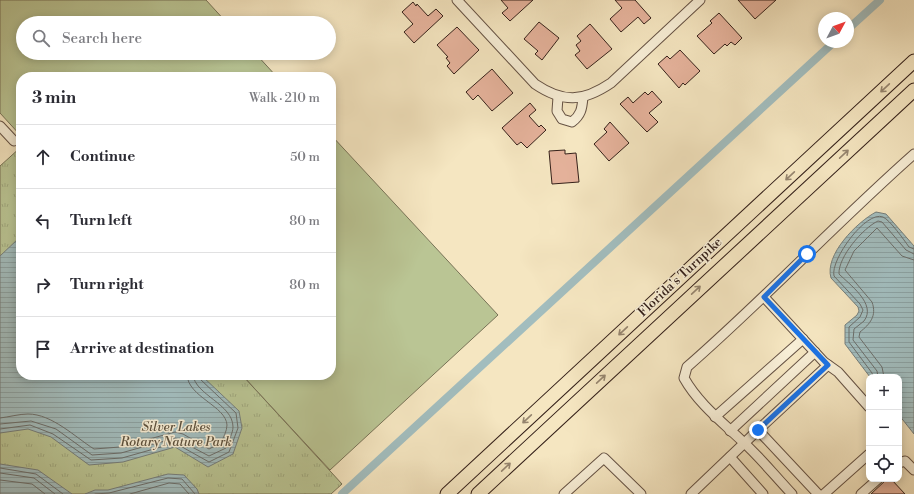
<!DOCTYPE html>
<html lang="en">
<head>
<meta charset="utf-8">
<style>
	body { margin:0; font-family:"Libre Bodoni",serif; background:#f2f2f3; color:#2b2b33 }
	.controls { position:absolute; right:12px; bottom:12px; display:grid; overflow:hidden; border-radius:8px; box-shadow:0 2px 10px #0003 }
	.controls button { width:36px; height:36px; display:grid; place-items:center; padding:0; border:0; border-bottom:1px solid #e1e1e2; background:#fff; color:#2b2b33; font:20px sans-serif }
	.compass { position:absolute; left:818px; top:12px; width:36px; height:36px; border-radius:50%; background:#fff; box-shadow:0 2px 10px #0003; rotate:49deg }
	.stop { position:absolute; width:12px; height:12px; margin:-9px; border:3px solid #1a73e8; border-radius:50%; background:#fff }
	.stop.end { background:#1a73e8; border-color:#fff; box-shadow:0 1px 4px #0008 }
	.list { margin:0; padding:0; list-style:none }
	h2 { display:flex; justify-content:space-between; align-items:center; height:52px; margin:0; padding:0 16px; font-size:17px }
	h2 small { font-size:13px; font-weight:400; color:#7c7c81 }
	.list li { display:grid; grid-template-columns:26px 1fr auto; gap:12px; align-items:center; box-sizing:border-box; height:64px; padding:0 16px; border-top:1px solid #e1e1e2 }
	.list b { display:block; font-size:15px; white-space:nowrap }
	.list em { font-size:13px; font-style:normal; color:#7c7c81 }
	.icon { flex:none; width:22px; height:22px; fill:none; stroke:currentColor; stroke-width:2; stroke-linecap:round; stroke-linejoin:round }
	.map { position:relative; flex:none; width:914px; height:494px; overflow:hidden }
	.search { position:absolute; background:#fff; box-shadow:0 2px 10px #0003; left:16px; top:16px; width:320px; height:44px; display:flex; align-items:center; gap:10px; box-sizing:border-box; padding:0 14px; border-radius:22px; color:#7c7c81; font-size:15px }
	.panel { position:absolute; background:#fff; box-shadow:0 2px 10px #0003; left:16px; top:72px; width:320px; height:308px; border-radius:16px }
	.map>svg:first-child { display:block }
</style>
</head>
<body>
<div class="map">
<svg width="914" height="494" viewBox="0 0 914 494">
	<defs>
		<pattern id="park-tufts" width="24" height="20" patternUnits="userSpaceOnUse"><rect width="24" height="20" fill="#bac594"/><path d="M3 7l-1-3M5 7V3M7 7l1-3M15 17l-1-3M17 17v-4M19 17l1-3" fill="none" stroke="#a0a97f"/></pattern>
		<pattern id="water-rules" width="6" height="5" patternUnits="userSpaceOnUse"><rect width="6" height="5" fill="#a2bdbe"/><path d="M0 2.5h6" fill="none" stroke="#8ca2a3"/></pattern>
	</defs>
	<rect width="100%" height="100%" fill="#f5e6c1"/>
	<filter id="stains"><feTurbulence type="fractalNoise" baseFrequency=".005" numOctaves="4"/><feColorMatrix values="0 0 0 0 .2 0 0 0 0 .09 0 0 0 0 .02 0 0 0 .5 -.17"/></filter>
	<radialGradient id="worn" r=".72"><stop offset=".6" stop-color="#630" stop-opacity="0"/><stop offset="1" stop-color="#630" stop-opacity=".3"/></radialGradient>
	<g fill="#bac594" stroke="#787357">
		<polygon points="0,0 206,0 227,23 23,23 23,53 255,53 277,77 21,77 21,136 0,113"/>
		<polygon points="331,135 498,315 330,470 242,375 331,375"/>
	</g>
	<polygon fill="url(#park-tufts)" stroke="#787357" points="21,147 21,375 242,375 342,484 331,494 0,494 0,166"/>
	<g fill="url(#water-rules)" stroke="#767f7c">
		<path d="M876 212 886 214 914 246V434L899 415V377H870L845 344V325L857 315 859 311 858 307 831 278C824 255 857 222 876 212Z"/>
		<polygon points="19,238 21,238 21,375 201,375 239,411 242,428 233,454 208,467 175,447 123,462 89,465 51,437 28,429 0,433 0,256"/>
		<polygon points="0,464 38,470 72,494 0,494"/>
		<polygon points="168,474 184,475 197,489 199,494 85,494 95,490 108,490"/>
	</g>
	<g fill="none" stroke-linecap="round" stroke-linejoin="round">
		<g stroke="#6c6f6c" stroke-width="1">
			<path d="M873 377 872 373 849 342V327L860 317 863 310 860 304 834 276C830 260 866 210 883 217 890 220 904 240 909 247L914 249"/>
			<path d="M878 377 877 371 853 340 854 329C857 326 861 324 864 321 877 304 849 284 839 274 838 257 863 228 878 221L882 222 906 250 914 254"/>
			<path d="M884 377 882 367 859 337 860 332C870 324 877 316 872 302L845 270 854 251 877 228 902 256 914 260"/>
			<path d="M0 418C9 417 19 414 28 414 52 414 75 437 94 449L120 447 175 432 183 434 209 449 221 443C223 438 227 431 227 425 226 406 188 397 187 375"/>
			<path d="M0 424 31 421 56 429 92 455 121 453 175 438 209 456 226 448C228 442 233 433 233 427 233 404 195 395 193 375"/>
			<polyline points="0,429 30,425 53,434 91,460 122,458 175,443 209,462 229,452 238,428 236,413 200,379 198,375"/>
			<polyline points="0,468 36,474 63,494"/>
			<polyline points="0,473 34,478 55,494"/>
			<polyline points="0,480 32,484 45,494"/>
			<polyline points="95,494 109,493 168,478 182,479 195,494"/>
			<polyline points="130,494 169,483 180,484 189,494"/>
		</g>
		<g stroke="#a2bdbe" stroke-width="8">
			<polyline points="848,29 880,0"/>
			<polyline points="342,494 834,42"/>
		</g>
	</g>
	<g fill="#e5b29b" stroke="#35211a">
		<polygon points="501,0 533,0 510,21 502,13 508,8"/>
		<polygon points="615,0 635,0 651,18 644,24 638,17 621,32 610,19 622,8"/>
		<polygon points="738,0 776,0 755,19"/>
		<polygon points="413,2 416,6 417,4 428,16 436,9 443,16 414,43 404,32 413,24 402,12"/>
		<polygon points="719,13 742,38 735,45 731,42 727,46 725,44 714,54 697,36 712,23 710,21"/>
		<polygon points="539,22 559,38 542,60 535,54 538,51 524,39"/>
		<polygon points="590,24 612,49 587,69 575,55 580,51 576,45 581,41 577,36"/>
		<polygon points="457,27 479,50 454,74 447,66 450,63 446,58 448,57 437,45"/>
		<polygon points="680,50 700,71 685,85 683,83 679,88 658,64 667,56 670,59"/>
		<polygon points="492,69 513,93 492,111 478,95 473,100 466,92"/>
		<polygon points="652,91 662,102 649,113 658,122 647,132 620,104 628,97 633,103 645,92 648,95"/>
		<polygon points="530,103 536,110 529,116 539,127 541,125 546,130 527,148 521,142 517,145 502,128"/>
		<polygon points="610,122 629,143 609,161 594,144 607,132 604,129"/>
		<polygon points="565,150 565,154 576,153 579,182 552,184 549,151"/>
		<polygon points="887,479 891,479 905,494 871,494"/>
	</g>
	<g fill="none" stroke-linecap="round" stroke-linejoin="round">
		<g stroke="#655244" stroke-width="11">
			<g id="minor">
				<path d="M457 0 535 84C563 103 583 102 611 83L700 0"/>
				<path d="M558 97 557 111 562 119 572 122C581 115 582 109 583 97"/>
				<polyline points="0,126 14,141"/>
				<polyline points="764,297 824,362 838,372 869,407"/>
				<polyline points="715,417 803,339"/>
				<polyline points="758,430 828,365"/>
				<polyline points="730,431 815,352"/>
				<polyline points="730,457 763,494"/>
				<polyline points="899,463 905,461 914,470"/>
				<polyline points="564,494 604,458 641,494"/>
				<polyline points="691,494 758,430 818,494"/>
				<path d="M792 494C775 476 759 456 741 440 721 421 698 403 684 378L687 367C765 299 836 223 914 154"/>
				<polyline points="824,494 869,454"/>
				<polyline points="861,494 878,479"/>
			</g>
		</g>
		<g stroke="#35211a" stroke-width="15">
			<g id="highway">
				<polyline points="447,494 914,61"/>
				<polyline points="478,494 914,90"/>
			</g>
		</g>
		<use href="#minor" stroke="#f8efd7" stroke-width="9"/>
		<use href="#highway" stroke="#f5e6c1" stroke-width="13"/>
	</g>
	<defs><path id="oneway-shaft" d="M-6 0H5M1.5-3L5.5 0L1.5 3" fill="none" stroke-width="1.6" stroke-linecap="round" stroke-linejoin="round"/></defs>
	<g stroke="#95846e">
		<use href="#oneway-shaft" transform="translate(885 88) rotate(137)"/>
		<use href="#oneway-shaft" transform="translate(844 154) rotate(-43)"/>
		<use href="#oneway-shaft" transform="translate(790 176) rotate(137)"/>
		<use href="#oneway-shaft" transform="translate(696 290) rotate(-43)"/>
		<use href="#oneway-shaft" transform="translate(623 331) rotate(137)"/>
		<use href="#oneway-shaft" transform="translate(601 379) rotate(-43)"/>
		<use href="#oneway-shaft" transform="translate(527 419) rotate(137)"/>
		<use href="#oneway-shaft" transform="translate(506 467) rotate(-43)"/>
	</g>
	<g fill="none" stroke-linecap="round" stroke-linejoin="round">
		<polyline stroke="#1a73e8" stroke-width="5" points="758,430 828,365 764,297 807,254"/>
	</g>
	<g text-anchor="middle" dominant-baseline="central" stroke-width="3" stroke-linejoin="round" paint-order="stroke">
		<g font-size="13" fill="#35211a" stroke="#f8efd7">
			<text transform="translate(680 277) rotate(-43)">Florida's Turnpike</text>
		</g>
		<g font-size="13" font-style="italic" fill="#5d523f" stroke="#f8efd7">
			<text x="176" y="427">Silver Lakes<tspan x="176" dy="15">Rotary Nature Park</tspan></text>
		</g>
	</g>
	<rect width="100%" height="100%" filter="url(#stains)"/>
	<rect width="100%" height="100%" fill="url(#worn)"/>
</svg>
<div class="controls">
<button>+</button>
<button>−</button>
<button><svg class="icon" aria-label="locate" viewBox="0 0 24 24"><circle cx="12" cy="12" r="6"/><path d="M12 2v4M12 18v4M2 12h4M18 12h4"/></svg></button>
</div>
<svg class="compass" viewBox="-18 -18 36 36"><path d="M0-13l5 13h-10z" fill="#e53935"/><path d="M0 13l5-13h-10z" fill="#7c7c81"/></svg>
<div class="stop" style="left:807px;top:254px"></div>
<div class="stop end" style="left:758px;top:430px"></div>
<div class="search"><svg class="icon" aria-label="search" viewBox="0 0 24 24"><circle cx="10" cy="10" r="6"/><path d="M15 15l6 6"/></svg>Search here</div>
<section class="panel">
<h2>3 min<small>Walk · 210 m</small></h2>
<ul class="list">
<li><svg class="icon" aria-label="ahead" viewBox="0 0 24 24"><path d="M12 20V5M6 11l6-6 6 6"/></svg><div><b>Continue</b></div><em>50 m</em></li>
<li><svg class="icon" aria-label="left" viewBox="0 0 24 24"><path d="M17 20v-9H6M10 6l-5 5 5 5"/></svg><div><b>Turn left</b></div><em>80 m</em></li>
<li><svg class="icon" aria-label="right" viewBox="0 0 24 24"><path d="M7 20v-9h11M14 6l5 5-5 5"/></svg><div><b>Turn right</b></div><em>80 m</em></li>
<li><svg class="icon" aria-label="arrive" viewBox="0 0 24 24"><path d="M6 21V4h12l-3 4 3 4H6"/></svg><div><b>Arrive at destination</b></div></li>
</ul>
</section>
</div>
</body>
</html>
